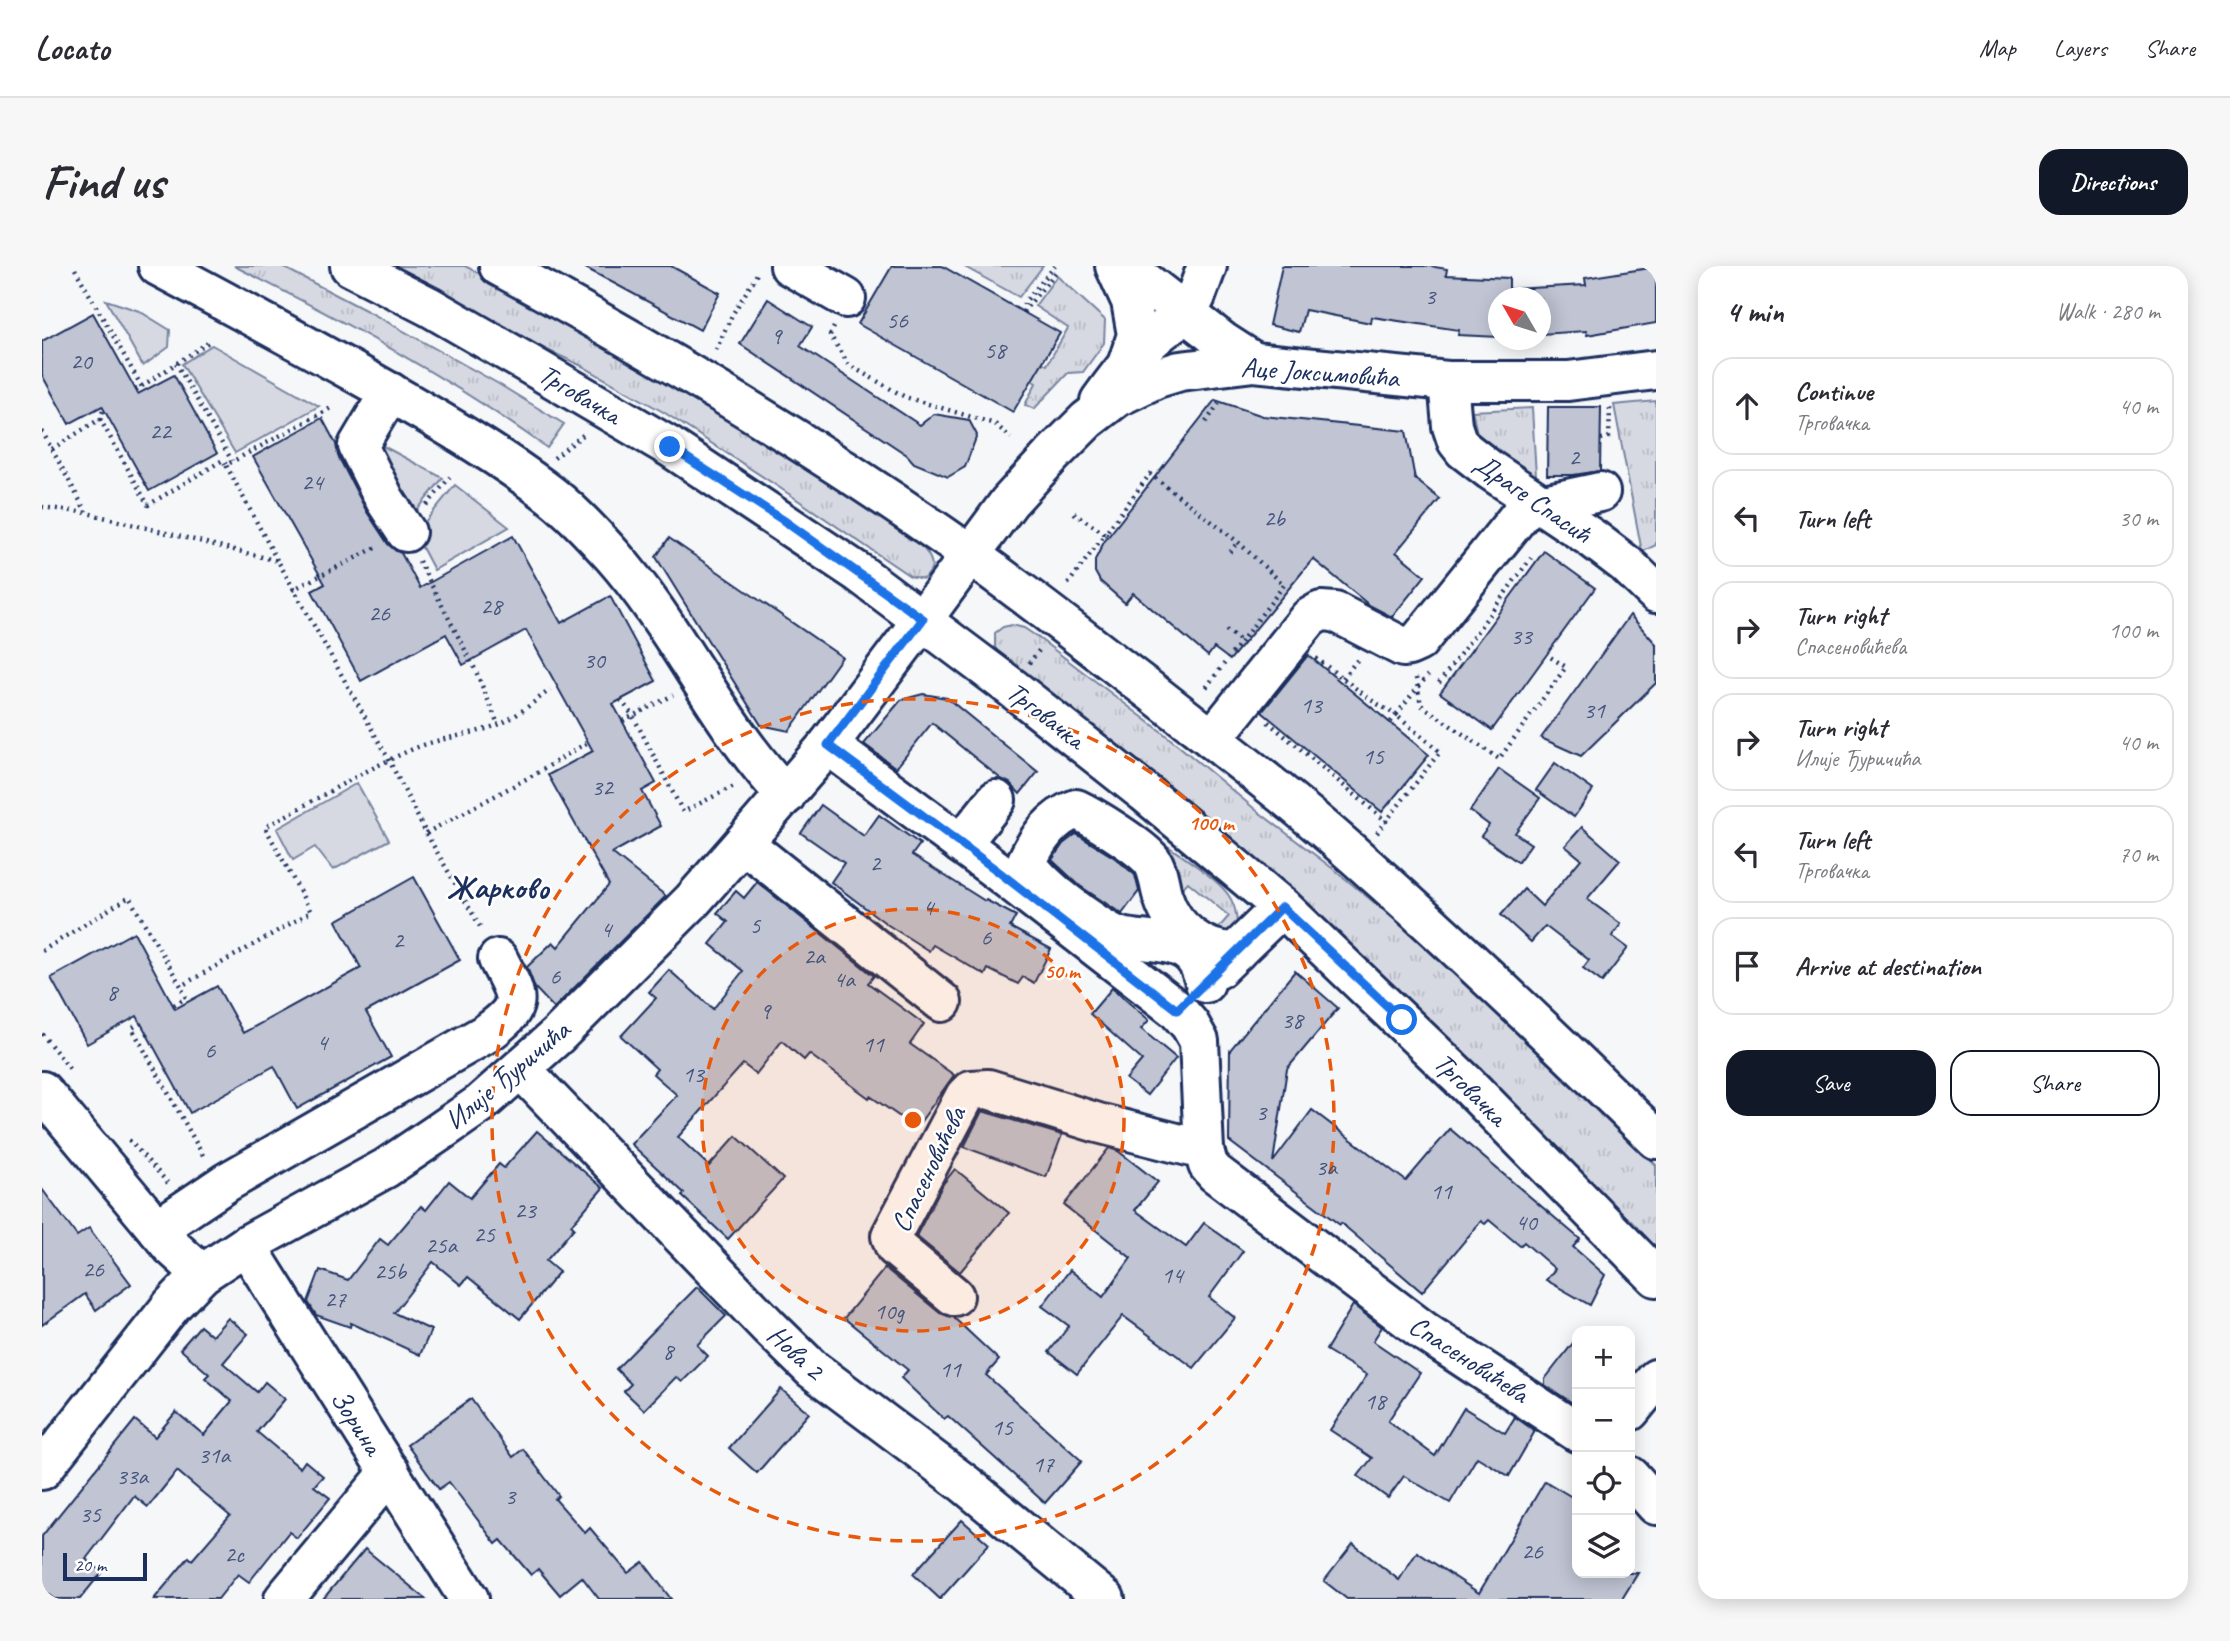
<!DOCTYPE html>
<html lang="en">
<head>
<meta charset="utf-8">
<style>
	body { margin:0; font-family:Caveat,sans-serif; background:#f7f7f7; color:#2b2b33 }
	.controls { position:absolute; right:21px; bottom:21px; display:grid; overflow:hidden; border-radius:14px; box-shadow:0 4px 18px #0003 }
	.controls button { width:63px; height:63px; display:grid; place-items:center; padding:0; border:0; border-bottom:2px solid #e1e1e2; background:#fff; color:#2b2b33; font:35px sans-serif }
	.compass { position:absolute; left:1446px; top:21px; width:63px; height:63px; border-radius:50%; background:#fff; box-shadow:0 4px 18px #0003; rotate:309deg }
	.scale { position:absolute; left:21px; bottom:18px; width:84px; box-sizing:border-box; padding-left:7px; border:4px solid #1b2f5e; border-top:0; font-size:19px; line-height:24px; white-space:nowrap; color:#1b2f5e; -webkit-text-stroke:5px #fff; paint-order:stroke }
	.stop { position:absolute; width:21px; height:21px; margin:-16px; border:5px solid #1a73e8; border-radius:50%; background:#fff }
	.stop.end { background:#1a73e8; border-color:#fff; box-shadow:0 2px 7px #0008 }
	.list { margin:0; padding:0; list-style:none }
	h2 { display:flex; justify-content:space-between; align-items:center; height:91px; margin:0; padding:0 28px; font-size:30px }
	h2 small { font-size:23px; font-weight:400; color:#7c7c81 }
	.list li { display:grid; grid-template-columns:46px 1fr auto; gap:21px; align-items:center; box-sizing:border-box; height:98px; margin:0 14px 14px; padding:0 14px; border:2px solid #e1e1e2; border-radius:21px }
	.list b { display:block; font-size:26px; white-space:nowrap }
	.list p { margin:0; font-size:23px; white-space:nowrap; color:#7c7c81 }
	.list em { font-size:23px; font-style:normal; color:#7c7c81 }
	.actions { display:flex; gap:14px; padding:21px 28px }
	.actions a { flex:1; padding:16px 0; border:2px solid #111827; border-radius:21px; text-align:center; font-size:24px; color:#111827 }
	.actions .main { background:#111827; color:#fff }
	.icon { flex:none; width:38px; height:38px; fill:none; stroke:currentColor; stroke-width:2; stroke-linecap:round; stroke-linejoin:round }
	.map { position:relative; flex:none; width:1614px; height:1333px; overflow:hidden; border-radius:21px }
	header { display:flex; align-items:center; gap:42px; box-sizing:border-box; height:98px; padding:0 35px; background:#fff; border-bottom:2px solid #e1e1e2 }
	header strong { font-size:33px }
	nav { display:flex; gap:38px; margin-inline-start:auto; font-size:24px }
	.intro { display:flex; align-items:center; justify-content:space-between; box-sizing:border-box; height:168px; padding:0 42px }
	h1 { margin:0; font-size:49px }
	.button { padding:18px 32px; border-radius:21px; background:#111827; color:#fff; font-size:24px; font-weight:700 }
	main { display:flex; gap:42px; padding:0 42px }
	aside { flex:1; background:#fff; border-radius:21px; box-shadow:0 4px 18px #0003 }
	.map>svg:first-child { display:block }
</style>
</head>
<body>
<header>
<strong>Locato</strong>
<nav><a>Map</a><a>Layers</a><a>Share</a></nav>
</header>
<div class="intro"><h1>Find us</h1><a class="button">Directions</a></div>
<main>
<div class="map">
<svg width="1614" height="1333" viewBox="0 0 1614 1333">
	<defs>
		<pattern id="grass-tufts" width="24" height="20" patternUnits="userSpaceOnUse" patternTransform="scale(1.75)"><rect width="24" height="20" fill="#d6d9e2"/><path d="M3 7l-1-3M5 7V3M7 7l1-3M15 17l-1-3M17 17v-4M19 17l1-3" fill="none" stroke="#b7bbc4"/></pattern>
	</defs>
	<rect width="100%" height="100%" fill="#f6f7f9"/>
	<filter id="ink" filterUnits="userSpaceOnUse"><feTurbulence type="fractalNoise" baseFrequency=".0143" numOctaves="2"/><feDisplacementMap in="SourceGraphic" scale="14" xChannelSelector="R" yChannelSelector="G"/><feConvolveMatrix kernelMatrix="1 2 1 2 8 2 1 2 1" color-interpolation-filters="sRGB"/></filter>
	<g filter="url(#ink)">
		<g fill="url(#grass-tufts)" stroke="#7884a0" stroke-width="2">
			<path d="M192 0H239L329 47 455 117 522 158 505 182C407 111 300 54 192 0Z"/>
			<path d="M340 0H423L524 53 611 103 848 255C862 266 909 295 881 313L868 310 738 222 623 147 540 100 460 63Z"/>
			<polygon points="921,0 1001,0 977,31"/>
			<polygon points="1015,10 1063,54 1062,77 1041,106 1026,107 992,143 983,139 994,117 983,110 993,93 1005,99 1026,62 993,40"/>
			<polygon points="1614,135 1614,279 1600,286 1572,139"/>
			<polygon points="1490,142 1494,210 1481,207 1435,167 1430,145"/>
			<polygon points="970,359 982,362 994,370 1120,466 1214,544 1294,605 1369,667 1417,708 1537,819 1614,899 1614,987 1418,785 1321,692 959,392 953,381 953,367 961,361"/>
			<path d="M1121 577C1139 589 1176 613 1187 630 1194 640 1196 656 1195 668L1173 666 1187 650 1146 616 1132 631 1112 584Z"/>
		</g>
		<g fill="#d6d9e2" stroke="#7884a0" stroke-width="2">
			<polygon points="64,34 97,45 128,64 127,81 101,100"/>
			<polygon points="170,79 277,140 193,187 140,98"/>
			<polygon points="328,173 401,212 364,258"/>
			<polygon points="413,219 467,261 392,304 373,268"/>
			<polygon points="315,517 347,574 291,604 273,581 251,594 235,563"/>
		</g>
		<g fill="#c0c4d3" stroke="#1b2f5e" stroke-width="2">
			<polygon points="540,0 629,0 678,27 658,64"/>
			<polygon points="850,0 900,0 1018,67 971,146 816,58"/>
			<polygon points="1240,0 1387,0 1405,3 1404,9 1467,12 1467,23 1544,19 1543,12 1614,1 1614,57 1545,69 1544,65 1499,68 1499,32 1457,32 1457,71 1416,69 1417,64 1330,51 1329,57 1263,44 1257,66 1227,59"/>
			<polygon points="726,33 770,61 758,80 878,159 892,148 927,154 935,169 923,201 906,211 872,197 865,189 698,78"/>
			<polygon points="51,47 96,128 132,109 175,187 107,225 60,140 27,158 0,109 0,75"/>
			<polygon points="1173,134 1221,150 1364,165 1373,213 1398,233 1354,286 1383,310 1350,351 1327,339 1271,293 1188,394 1172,382 1166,390 1091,327 1083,337 1058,315 1053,306 1053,294 1062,276"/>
			<polygon points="1506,141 1559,141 1558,205 1531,209 1505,209"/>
			<polygon points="280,152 294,178 296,190 325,246 346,278 354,285 359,287 378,322 471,270 519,357 568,330 614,415 571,438 614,517 600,525 619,560 570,587 624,630 512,742 493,722 485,701 511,676 516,681 567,619 506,509 551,485 484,364 421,399 404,368 319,415 270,325 283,318 211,191"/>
			<polygon points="627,272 800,391 747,465 719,459 640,333 614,291"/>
			<polygon points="1502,285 1553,322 1450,464 1398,427"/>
			<polygon points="1588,349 1614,378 1614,417 1539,490 1499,472"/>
			<polygon points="1266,389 1387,489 1340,546 1220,446"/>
			<polygon points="881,428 905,432 996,506 978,528 968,517 959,513 890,457 854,502 822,478 859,434"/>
			<polygon points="1513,497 1551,524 1532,551 1494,524"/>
			<polygon points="1457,503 1498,532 1473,567 1489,578 1476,596 1439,570 1447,559 1428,545"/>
			<polygon points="779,539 822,570 837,549 878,578 870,589 943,635 944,634 974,650 968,661 1009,683 992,717 981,711 976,718 946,703 943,709 891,679 887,685 846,659 789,616 802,597 759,567"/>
			<polygon points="1540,561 1578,594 1545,633 1579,658 1570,670 1586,682 1560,716 1541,702 1547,694 1503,660 1489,676 1459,649 1482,623 1500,640 1539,593 1523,580"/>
			<polygon points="1034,568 1073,592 1093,609 1097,625 1080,648 1038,620 1010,594 1021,578"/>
			<polygon points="372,611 418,694 324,746 349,791 255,843 232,800 148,847 95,750 45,778 9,712 92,666 133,743 175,720 201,767 319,702 294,655"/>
			<polygon points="715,616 832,710 826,717 882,758 868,778 912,809 874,862 828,830 827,832 767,788 762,794 740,775 714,808 701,798 636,871 667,900 694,870 741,913 686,973 640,930 642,927 589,878 635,829 611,808 615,803 579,770 614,732 607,726 627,704 671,743 701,705 668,678 686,656 675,647 694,625 702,632"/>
			<polygon points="1253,705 1296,742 1245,803 1231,896 1270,844 1364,915 1408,863 1538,973 1531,981 1563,1009 1548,1039 1504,1014 1513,1003 1482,976 1478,980 1447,954 1443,958 1439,955 1380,1026 1299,957 1298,959 1187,875 1188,784"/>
			<polygon points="1070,722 1107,754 1099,763 1134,792 1105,829 1084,813 1100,794 1048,748"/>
			<polygon points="940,845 1020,869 1004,911 922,881"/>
			<polygon points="495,865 561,922 529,959 532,962 504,995 517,1006 478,1053 426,1011 419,1019 391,996 352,1047 389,1064 378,1089 309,1057 308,1061 274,1049 266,1036 278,1004 306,1014 338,973 346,979 379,940 384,944 407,915 428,932 457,898 462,902"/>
			<polygon points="1067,882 1076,885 1116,916 1093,944 1144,981 1162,957 1201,985 1167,1031 1193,1052 1152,1102 1081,1050 1035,1108 1007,1086 1027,1060 1000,1040 1028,1004 1061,1031 1089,992 1022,939"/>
			<polygon points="913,903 967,947 918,1006 874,970 901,918"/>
			<polygon points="0,923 35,970 47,962 89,1018 54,1044 43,1028 0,1059"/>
			<polygon points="843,1002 898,1047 911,1051 957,1094 944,1109 1040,1195 1003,1237 906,1150 902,1153 859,1112 866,1104 802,1052"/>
			<polygon points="655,1021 684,1050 655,1079 666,1090 640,1116 634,1111 602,1144 582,1125 589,1118 574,1103"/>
			<polygon points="1311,1039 1340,1061 1331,1075 1378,1107 1346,1155 1393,1190 1422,1142 1463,1167 1473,1151 1493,1165 1467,1210 1435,1191 1408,1237 1362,1210 1346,1232 1316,1210 1330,1192 1288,1164 1325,1109 1284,1084"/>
			<polygon points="186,1052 206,1068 181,1097 215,1126 223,1116 243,1133 215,1166 258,1202 263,1195 281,1210 272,1220 288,1232 255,1272 247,1266 207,1316 196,1308 176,1333 112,1333 147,1291 150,1294 188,1250 135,1205 106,1241 92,1230 44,1293 60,1306 38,1333 12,1333 0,1324 0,1270 93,1154 113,1171 134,1146 162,1169 190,1135 163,1112 167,1108 138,1083 158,1060 170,1070"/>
			<polygon points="1535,1072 1535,1140 1503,1119 1503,1113"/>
			<polygon points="739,1123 767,1147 715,1207 687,1182"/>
			<polygon points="429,1133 471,1191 481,1183 517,1230 513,1233 543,1267 548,1262 586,1307 601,1296 629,1333 557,1333 540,1311 518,1329 496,1303 489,1309 459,1274 454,1278 407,1216 397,1223 365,1179"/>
			<polygon points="1503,1215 1535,1234 1535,1307 1596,1307 1580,1333 1305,1333 1282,1315 1311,1278 1357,1314 1375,1286 1437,1327"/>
			<polygon points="920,1254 947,1278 898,1333 871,1308"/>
			<polygon points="323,1283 384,1333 281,1333"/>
		</g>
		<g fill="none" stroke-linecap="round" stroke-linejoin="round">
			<g stroke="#1b2f5e" stroke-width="44">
				<g id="minor">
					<path d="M116 0C186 37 256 75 326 114 386 148 446 182 501 223 527 242 549 266 570 289 636 363 675 457 744 529"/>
					<polyline points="748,0 804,32"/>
					<polyline points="1073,0 1089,35 1095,69 1086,96"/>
					<polyline points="1083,0 1181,76 1212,96"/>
					<polyline points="1145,48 1154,30 1165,0"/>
					<polyline points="1406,115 1410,160 1415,175 1422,184 1448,204 1551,273 1585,299 1614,327"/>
					<polyline points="348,126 316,180 343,234 364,266"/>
					<polyline points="1497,239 1558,226"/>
					<polyline points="1170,473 1267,352 1279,345 1293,346 1361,381 1367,380 1376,376 1490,234"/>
					<polyline points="786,479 953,603 1135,744 1148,759 1157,775 1162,884 1166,899 1173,907 1383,1066 1535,1166"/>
					<polyline points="701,577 900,736"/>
					<polyline points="919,578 954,534"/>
					<polyline points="1176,703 1240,641"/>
					<path d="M1163 717C1161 710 1159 702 1155 696 1140 670 1100 678 1076 670 1057 664 989 613 985 595 996 572 1010 552 1034 543 1051 551 1098 580 1110 595 1117 605 1117 620 1121 631 1131 663 1161 687 1194 686"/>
					<polyline points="479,803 727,1061 770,1103 923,1218 1063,1333"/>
					<polyline points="0,825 130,981 160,1008"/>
					<path d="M115 963 185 916 445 767C484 739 476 732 456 693"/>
					<polyline points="204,979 427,1333"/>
					<polyline points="912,1030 853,981 849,970 923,830 929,824 946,823 1056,857 1162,884"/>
					<polyline points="1588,1145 1614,1113"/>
					<polyline points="0,1204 130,1039 160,1008 204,979 344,902 393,869 438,838 515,770 650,635 701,577 786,479 881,353"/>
					<polyline points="1588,1210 1614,1239"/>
					<polyline points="242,1333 348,1206"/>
				</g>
			</g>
			<g stroke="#1b2f5e" stroke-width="44">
				<g id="major">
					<polyline points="308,0 388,41 485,97 628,181 817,307 969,421 1102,526 1240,641 1426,819 1614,1011"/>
					<path d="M457 0C617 87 775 181 924 286 988 331 1049 380 1111 427 1176 478 1243 528 1305 583 1411 676 1513 774 1614 873"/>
					<path d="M1058 135C1083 100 1107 69 1145 48"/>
					<polyline points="881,353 967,236 1011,188 1045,154 1075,131 1115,112 1138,105 1212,96 1406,115 1526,115 1614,104"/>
				</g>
			</g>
			<g stroke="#1b2f5e" stroke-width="4.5" stroke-dasharray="2 5" stroke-linecap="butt">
				<polyline points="33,3 100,121"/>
				<polyline points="981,46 982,37 1013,0"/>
				<polyline points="981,46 1014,6"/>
				<polyline points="792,61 788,69 807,99 863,131 953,158 969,172"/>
				<polyline points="674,84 690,49 713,12 716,5"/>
				<polyline points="134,97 190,195"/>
				<polyline points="94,124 170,74"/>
				<polyline points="58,153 106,239 181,194 184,199"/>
				<polyline points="1164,156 1180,133"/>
				<polyline points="0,165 44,246"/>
				<polyline points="1559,173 1567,171 1568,142"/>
				<polyline points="10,183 58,153 62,142"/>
				<polyline points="512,192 541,169"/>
				<polyline points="385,239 408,211"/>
				<polyline points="0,241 45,247 236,295 347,494 384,567 440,664"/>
				<polyline points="1032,247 1063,268 1108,208 1196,276 1242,319 1163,423"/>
				<polyline points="1188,286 1196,276"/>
				<polyline points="235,294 184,199 289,142"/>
				<polyline points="377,295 433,403 456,458"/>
				<polyline points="1026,318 1063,268 1067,270"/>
				<polyline points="250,324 337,280"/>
				<polyline points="1184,364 1199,375"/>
				<polyline points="1274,392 1329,434 1354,449 1348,457"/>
				<polyline points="987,397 999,382"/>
				<polyline points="1301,412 1316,393"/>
				<polyline points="1374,412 1379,439 1457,493 1524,401 1505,389"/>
				<polyline points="1397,417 1489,292"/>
				<polyline points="579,434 591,450 641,546 692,520"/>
				<polyline points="581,455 631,429"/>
				<polyline points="1226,456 1345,556"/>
				<polyline points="384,567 497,506 546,476"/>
				<polyline points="1335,567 1398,486 1354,449 1386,409"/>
				<path d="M0 685 87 631 139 720 269 646 223 561C272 535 320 505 371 483 401 470 437 469 464 455 479 447 494 434 508 424"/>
				<polyline points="132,739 144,732 139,721"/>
				<polyline points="99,757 90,762 163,893"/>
				<polyline points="0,768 28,803"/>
				<polyline points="87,874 126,917"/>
			</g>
			<use href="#minor" stroke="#fff" stroke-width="38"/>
			<use href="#major" stroke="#fff" stroke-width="38"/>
		</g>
	</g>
	<g fill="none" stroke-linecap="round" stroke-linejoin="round" filter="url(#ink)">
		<polyline stroke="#1a73e8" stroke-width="9" points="628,181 741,254 881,353 786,479 953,603 1135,744 1240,641 1360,754"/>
	</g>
	<circle cx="871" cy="854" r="211" fill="#e8590c" fill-opacity=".12"/>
	<g fill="none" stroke="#e8590c" stroke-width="3.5" stroke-dasharray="12 9">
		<circle cx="871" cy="854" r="211"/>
		<circle cx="871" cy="854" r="421"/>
	</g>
	<g text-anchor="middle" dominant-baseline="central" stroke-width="5" stroke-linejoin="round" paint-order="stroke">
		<g font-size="24" fill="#44547b">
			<text x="1388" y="30">3</text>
			<text x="855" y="54">56</text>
			<text x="734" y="70">9</text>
			<text x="953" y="84">58</text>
			<text x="39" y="95">20</text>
			<text x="118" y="165">22</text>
			<text x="1532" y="191">2</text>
			<text x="270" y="216">24</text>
			<text x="1232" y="252">2b</text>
			<text x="449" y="340">28</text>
			<text x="337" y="347">26</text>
			<text x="1479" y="370">33</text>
			<text x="552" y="394">30</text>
			<text x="1269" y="439">13</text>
			<text x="1552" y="444">31</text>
			<text x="1331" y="490">15</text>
			<text x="560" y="521">32</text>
			<text x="833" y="597">2</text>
			<text x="886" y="641">4</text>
			<text x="713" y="659">5</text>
			<text x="564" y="663">4</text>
			<text x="944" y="671">6</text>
			<text x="356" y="674">2</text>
			<text x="772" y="690">2a</text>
			<text x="513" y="710">6</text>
			<text x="802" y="713">4a</text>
			<text x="70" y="726">8</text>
			<text x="723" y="745">9</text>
			<text x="1250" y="754">38</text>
			<text x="280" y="776">4</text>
			<text x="831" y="778">11</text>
			<text x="168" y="784">6</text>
			<text x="651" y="808">13</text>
			<text x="1219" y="846">3</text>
			<text x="1284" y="901">3a</text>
			<text x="1399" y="925">11</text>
			<text x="483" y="944">23</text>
			<text x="1484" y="956">40</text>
			<text x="442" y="968">25</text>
			<text x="399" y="979">25a</text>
			<text x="51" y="1003">26</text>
			<text x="348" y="1005">25b</text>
			<text x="1130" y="1009">14</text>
			<text x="293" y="1033">27</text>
			<text x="847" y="1045">10g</text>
			<text x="626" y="1085">8</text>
			<text x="908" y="1103">11</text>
			<text x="1333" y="1135">18</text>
			<text x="960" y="1161">15</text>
			<text x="172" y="1189">31a</text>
			<text x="1001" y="1198">17</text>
			<text x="90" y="1210">33a</text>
			<text x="468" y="1230">3</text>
			<text x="48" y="1248">35</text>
			<text x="1490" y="1285">26</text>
			<text x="192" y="1288">2c</text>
		</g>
		<g font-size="28" fill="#1b2f5e" stroke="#fff">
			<text transform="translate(1278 106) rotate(4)">Аце Јоксимовића</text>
			<text transform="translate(538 128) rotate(31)">Трговачка</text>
			<text transform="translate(1491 232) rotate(35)">Драге Спасић</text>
			<text transform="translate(1004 449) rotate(38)">Трговачка</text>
			<text transform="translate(465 809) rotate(-40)">Илије Ђуричића</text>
			<text transform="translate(1429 823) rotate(45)">Трговачка</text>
			<text transform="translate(886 903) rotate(-64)">Спасеновићева</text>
			<text transform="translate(754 1086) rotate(43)">Нова 2</text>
			<text transform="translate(1427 1093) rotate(33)">Спасеновићева</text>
			<text transform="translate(315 1156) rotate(57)">Зорина</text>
		</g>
		<g font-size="32" font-weight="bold" fill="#1b2f5e" stroke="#fff">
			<text x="456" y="621">Жарково</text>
		</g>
	</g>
	<circle cx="871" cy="854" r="10" fill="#e8590c" stroke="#fff" stroke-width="3.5"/>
	<g font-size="21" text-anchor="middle" font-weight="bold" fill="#e8590c" stroke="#fff" stroke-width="5" stroke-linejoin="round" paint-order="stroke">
		<text x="1169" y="564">100 m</text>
		<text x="1020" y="712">50 m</text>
	</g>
</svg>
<div class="controls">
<button>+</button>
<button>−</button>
<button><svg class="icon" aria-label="locate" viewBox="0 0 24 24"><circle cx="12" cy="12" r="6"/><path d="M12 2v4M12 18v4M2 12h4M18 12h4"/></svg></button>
<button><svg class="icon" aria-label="layers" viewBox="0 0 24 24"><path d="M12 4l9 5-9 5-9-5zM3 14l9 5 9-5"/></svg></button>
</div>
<svg class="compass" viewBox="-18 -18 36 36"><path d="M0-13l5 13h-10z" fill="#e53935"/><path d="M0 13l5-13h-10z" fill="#7c7c81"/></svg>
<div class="scale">20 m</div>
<div class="stop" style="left:1360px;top:754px"></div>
<div class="stop end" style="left:628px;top:181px"></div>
</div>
<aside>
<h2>4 min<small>Walk · 280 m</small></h2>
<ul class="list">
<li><svg class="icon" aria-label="ahead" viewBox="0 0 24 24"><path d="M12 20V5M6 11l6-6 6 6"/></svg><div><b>Continue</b><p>Трговачка</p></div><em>40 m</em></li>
<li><svg class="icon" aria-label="left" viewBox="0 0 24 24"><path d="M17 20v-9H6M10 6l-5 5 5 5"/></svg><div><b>Turn left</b></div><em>30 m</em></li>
<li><svg class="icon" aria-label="right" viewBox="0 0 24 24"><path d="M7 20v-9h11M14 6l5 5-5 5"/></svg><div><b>Turn right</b><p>Спасеновићева</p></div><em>100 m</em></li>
<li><svg class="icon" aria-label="right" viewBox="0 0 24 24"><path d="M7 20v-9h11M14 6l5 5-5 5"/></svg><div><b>Turn right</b><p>Илије Ђуричића</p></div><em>40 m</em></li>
<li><svg class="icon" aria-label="left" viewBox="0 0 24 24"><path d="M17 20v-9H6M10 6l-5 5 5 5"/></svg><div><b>Turn left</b><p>Трговачка</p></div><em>70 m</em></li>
<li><svg class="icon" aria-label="arrive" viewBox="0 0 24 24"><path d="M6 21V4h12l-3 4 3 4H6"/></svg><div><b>Arrive at destination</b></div></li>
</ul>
<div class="actions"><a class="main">Save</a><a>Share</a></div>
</aside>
</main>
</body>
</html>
